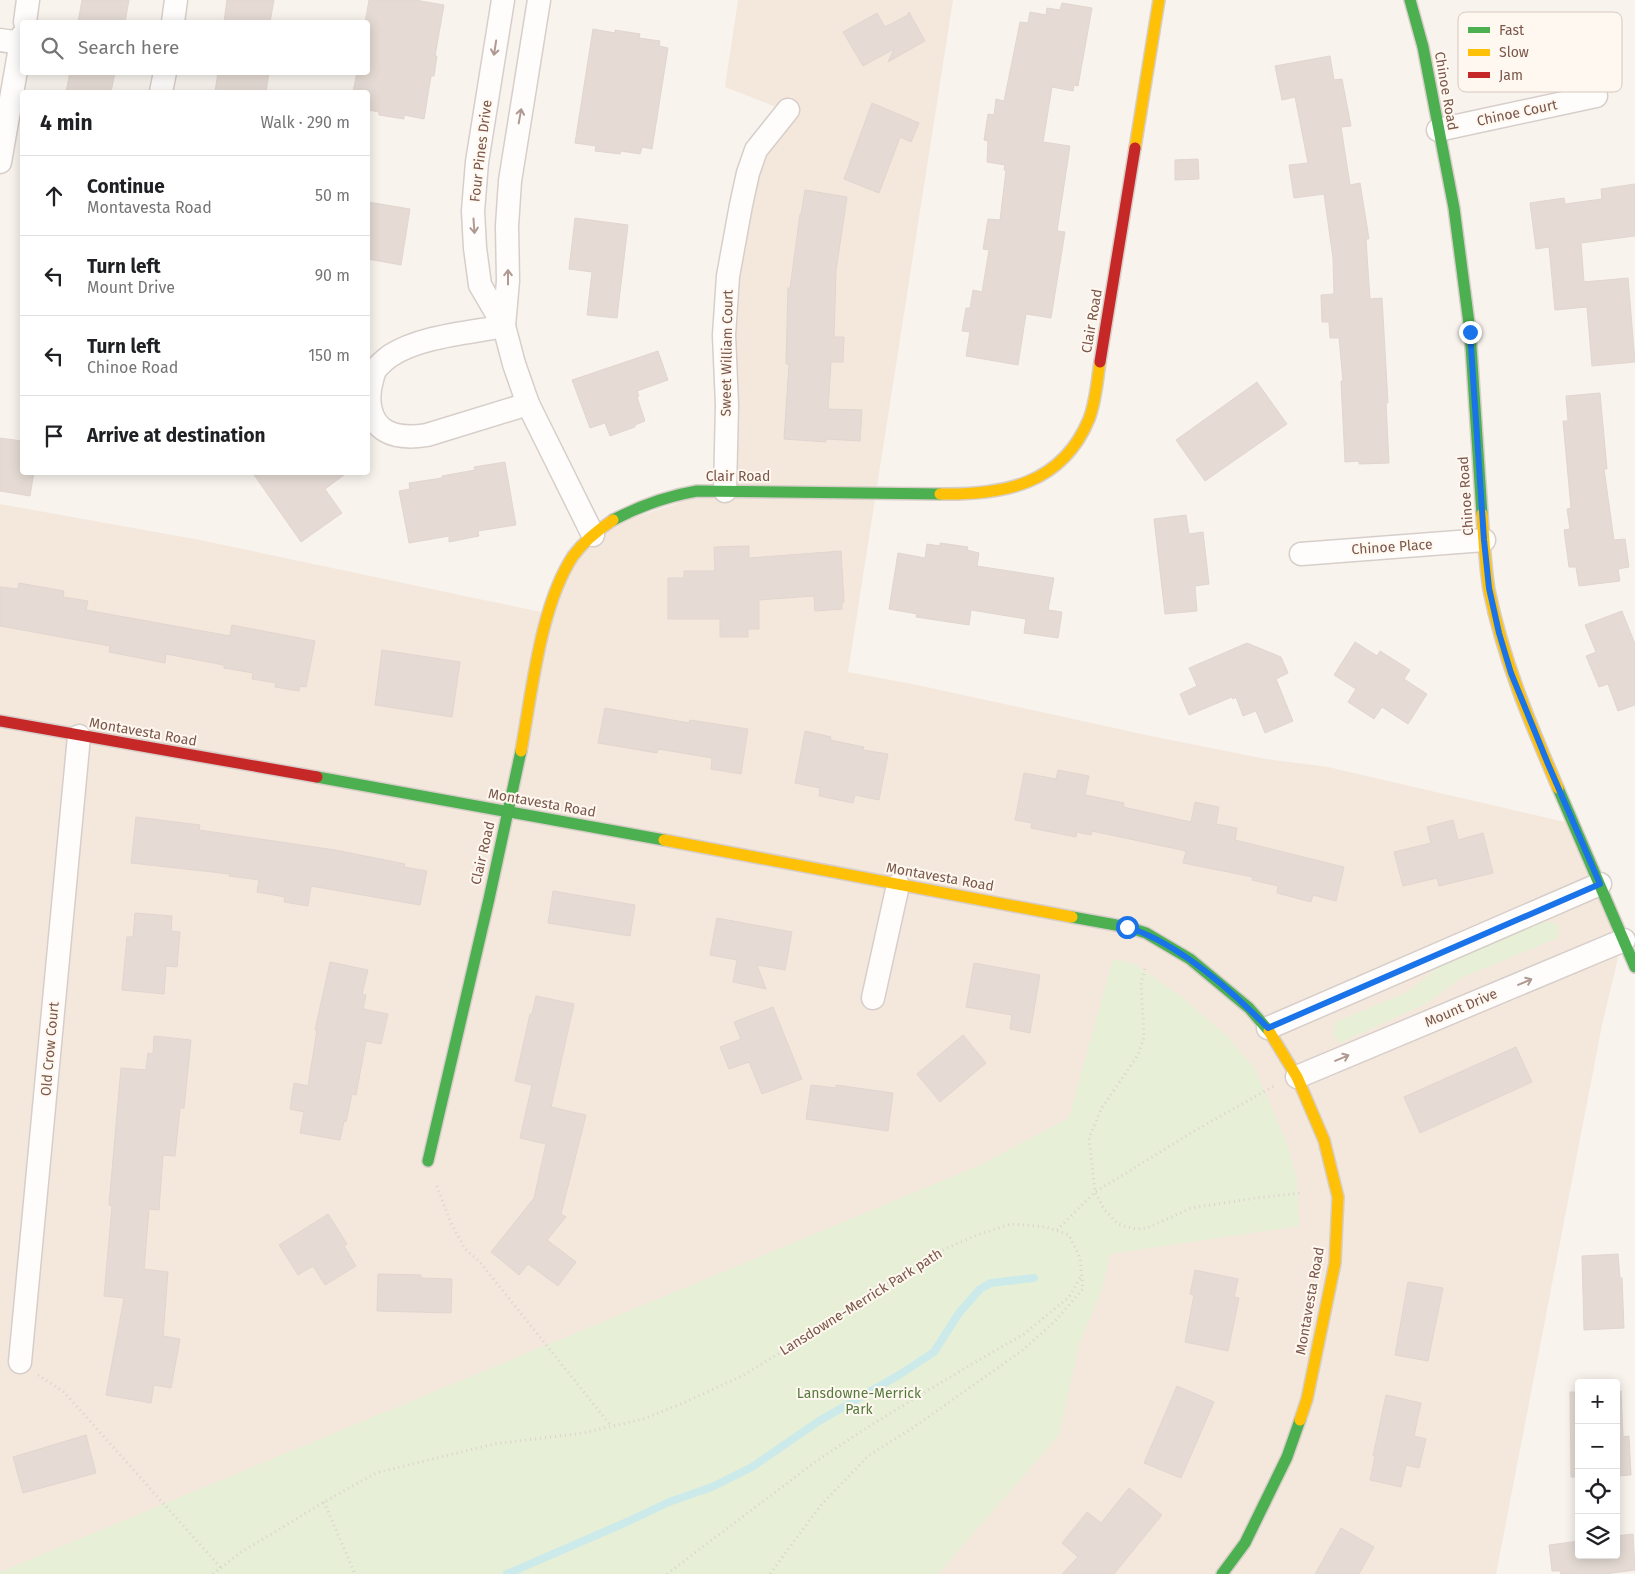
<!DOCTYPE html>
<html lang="en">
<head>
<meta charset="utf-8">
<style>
	body { margin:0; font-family:"Fira Sans",sans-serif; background:#f2f2f2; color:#202124 }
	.controls { position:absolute; right:15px; bottom:15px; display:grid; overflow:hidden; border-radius:5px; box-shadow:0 2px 12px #0003 }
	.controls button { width:45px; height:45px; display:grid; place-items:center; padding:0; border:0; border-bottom:1px solid #e0e0e0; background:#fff; color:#202124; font:25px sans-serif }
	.stop { position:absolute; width:15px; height:15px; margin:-11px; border:4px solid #1a73e8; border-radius:50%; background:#fff }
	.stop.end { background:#1a73e8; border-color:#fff; box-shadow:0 1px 5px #0008 }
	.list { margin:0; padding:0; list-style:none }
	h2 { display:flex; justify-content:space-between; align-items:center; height:65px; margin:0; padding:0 20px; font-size:21px }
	h2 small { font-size:16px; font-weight:400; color:#757577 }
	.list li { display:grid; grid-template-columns:32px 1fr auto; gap:15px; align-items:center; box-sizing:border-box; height:80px; padding:0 20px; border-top:1px solid #e0e0e0 }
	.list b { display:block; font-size:19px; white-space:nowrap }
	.list p { margin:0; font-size:16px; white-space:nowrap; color:#757577 }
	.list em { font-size:16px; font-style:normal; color:#757577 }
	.icon { flex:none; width:28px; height:28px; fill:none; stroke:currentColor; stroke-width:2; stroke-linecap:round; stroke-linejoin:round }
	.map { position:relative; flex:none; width:1635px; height:1574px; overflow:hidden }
	.search { position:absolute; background:#fff; box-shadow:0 2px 12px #0003; left:20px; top:20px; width:350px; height:55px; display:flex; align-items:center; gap:12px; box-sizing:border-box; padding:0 18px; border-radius:5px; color:#757577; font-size:19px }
	.panel { position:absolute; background:#fff; box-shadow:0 2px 12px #0003; left:20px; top:90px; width:350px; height:385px; border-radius:5px }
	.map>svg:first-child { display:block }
</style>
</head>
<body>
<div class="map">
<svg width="1635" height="1574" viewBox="0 0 1635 1574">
	<rect width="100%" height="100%" fill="#f8f3ed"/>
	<polygon fill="#f4e8dd" points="738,0 953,0 848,672 917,685 1151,736 1266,759 1328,767 1574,824 1623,937 1602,1025 1496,1574 0,1574 0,504 200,540 546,613 591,532 723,488 727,273 776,107 725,87"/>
	<g fill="#e7f0d7">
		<polygon points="1546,921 1559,925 1558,938 1461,978 1425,1004 1340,1043 1333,1036 1335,1022 1406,993 1448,960"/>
		<polygon points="1113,959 1135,964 1180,996 1225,1034 1255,1069 1288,1146 1297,1181 1299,1226 1110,1254 1101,1291 1079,1344 1059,1435 938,1574 0,1574 0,1572 978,1166 1069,1118"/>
	</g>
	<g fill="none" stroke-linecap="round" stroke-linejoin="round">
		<polyline stroke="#cdeaea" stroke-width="8" points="507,1574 629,1521 669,1502 712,1487 752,1467 819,1421 899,1375 934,1352 959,1313 980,1289 991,1283 1034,1278"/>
	</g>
	<g fill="#e5dbd4" stroke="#e2d5cf">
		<polygon points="82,0 129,0 125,22 78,22"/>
		<polygon points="227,0 274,0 270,22 224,22"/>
		<polygon points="369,0 415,0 444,5 435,56 437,56 434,76 431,76 424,119 404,115 404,119 379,115 379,112 368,110 368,92 353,92 357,72 368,72 368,22 365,22"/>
		<polygon points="1062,3 1092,8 1078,86 1074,85 1073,91 1052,87 1043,142 1070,146 1057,231 1065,232 1051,318 1026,314 1018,365 966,356 970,332 962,331 966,308 970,308 973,290 982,292 989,250 983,249 988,219 1000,220 1006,170 1004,170 1005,165 987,162 988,141 984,140 988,114 994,115 996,99 1004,101 1020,22 1028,23 1030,12 1046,15 1047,8 1060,10"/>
		<polygon points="909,12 925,41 888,62 894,49 863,66 843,32 877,13 885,27 908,15"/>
		<polygon points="593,29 615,33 615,30 640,34 639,38 660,41 659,46 668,48 652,149 642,147 640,154 621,151 620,154 595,151 596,146 575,143"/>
		<polygon points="1330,56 1334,80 1342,79 1351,126 1341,127 1350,185 1360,183 1369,239 1366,239 1370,299 1382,298 1388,403 1386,403 1389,463 1359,464 1359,461 1345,462 1341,381 1343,381 1339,338 1330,338 1329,322 1322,322 1321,295 1334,294 1333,258 1324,194 1294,198 1289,165 1308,163 1295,97 1282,100 1275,66"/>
		<polygon points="70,72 115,72 111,92 66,92"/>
		<polygon points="218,72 269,72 266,92 215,92"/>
		<polygon points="872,103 919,123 911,142 900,137 879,193 844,179"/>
		<polygon points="1198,159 1199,179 1175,180 1175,160"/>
		<polygon points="1635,184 1635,236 1581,243 1584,282 1628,278 1635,362 1592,366 1587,307 1555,310 1549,247 1536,249 1530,203 1564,198 1565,204 1602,199 1601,189"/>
		<polygon points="805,190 847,197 836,271 834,337 844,337 843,362 831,362 828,409 862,410 860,441 826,439 826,442 784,439 789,364 786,364 788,288 790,288 800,214 801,215"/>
		<polygon points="368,202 410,209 401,265 368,259"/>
		<polygon points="575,218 628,225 617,318 587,315 592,272 569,269"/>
		<polygon points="658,351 668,380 637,391 639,396 637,397 645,421 635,425 635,427 610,436 605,423 590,428 572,380"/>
		<polygon points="1257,382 1287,424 1205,481 1176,440"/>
		<polygon points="1600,393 1607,469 1604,469 1614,540 1625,539 1629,567 1618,569 1620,581 1579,586 1576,567 1569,567 1564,530 1570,529 1567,509 1571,508 1563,421 1568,421 1566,396"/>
		<polygon points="0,438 22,441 22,472 34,472 30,496 0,491"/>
		<polygon points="505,462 516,525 478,531 479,536 449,542 449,536 409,543 399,491 410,489 409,483 442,478 442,476 475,470 474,467"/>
		<polygon points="252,472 348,472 325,489 342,513 301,542"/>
		<polygon points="1186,515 1189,534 1203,532 1209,584 1195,586 1197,611 1165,614 1154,519"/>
		<polygon points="940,543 968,547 967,550 979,553 977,566 1054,578 1048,610 1062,612 1058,638 1024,633 1026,619 971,610 969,625 916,617 917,614 889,609 898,553 925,558 927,544 940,546"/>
		<polygon points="749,546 749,558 841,551 844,602 842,602 842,609 815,611 814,596 759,600 759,629 748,629 748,637 720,637 720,619 668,619 668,578 684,578 684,571 715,571 714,547"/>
		<polygon points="19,583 64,591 63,597 88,601 86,610 230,636 232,625 315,641 306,687 300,686 299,691 275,687 276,683 252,679 253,673 224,668 224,665 166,654 165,663 109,652 110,646 0,626 0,587 18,589"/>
		<polygon points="1622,611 1635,644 1635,705 1618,711 1608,684 1599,687 1586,656 1596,652 1585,625"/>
		<polygon points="1355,642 1377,656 1380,651 1410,670 1404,679 1427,694 1408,724 1382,707 1374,719 1348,702 1356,689 1334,675"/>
		<polygon points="1247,643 1281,657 1288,673 1276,679 1293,721 1265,733 1256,711 1243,716 1236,697 1233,699 1232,697 1189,715 1180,694 1197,686 1189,668"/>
		<polygon points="382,650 460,662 452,717 375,705"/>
		<polygon points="605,708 689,723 690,720 748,729 741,774 711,769 712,758 658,749 657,753 598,743"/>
		<polygon points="805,731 831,737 830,740 864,747 863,750 888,754 879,800 855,795 853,803 819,796 820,788 795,783"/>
		<polygon points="1058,770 1089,776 1085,795 1124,803 1123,807 1191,822 1195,802 1219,807 1216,824 1237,828 1235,840 1344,867 1336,901 1313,895 1311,902 1277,893 1278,886 1252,880 1253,877 1183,863 1186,851 1092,831 1091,835 1077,832 1076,837 1031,828 1032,823 1015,820 1024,773 1056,779"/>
		<polygon points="136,817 200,825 199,830 335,850 405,864 404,867 427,871 420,905 311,886 308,906 284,902 285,897 257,892 259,880 229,876 230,874 131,863"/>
		<polygon points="1453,820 1458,840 1483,833 1493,873 1439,886 1437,878 1403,886 1394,852 1431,843 1427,827"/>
		<polygon points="553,891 635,905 630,936 548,923"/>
		<polygon points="135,913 172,916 171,931 180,932 177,967 166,966 164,994 122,990 127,937 133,937"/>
		<polygon points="717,918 792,932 785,970 757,965 766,989 733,982 737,960 710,955"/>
		<polygon points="330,962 368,970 362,994 366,995 363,1009 388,1014 381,1044 366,1041 356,1095 352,1094 346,1122 344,1121 340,1140 300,1133 304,1112 290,1109 294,1083 308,1086 317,1030 315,1030"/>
		<polygon points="974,963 1040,975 1030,1033 1010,1029 1012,1015 966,1007"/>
		<polygon points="536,996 574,1004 551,1107 586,1115 561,1214 566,1217 547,1240 576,1262 558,1286 528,1264 519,1275 491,1252 534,1198 546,1144 520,1138 532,1085 515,1081 530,1014 532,1014"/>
		<polygon points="773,1007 802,1079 762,1094 749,1062 729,1069 720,1047 741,1039 734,1022"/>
		<polygon points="963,1035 986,1063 940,1102 917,1074"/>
		<polygon points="154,1036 191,1040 184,1108 180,1108 175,1156 163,1155 159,1210 149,1209 144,1269 168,1272 163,1336 180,1339 171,1388 154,1385 151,1403 106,1395 124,1298 104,1296 112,1206 109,1205 121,1068 146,1070 148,1053 153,1054"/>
		<polygon points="1516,1047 1532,1082 1420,1133 1404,1097"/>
		<polygon points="811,1085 836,1088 836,1085 893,1093 888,1131 806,1119"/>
		<polygon points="328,1214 347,1244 344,1246 356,1266 325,1285 313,1266 298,1275 279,1245"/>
		<polygon points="1618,1254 1620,1278 1622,1278 1624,1328 1584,1330 1582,1256"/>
		<polygon points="1195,1270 1238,1279 1234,1297 1239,1298 1228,1351 1185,1342 1194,1295 1190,1294"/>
		<polygon points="378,1274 421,1275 421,1278 452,1279 451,1313 377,1311"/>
		<polygon points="1408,1282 1443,1288 1428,1361 1395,1355"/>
		<polygon points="1177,1386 1214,1402 1181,1478 1144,1463"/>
		<polygon points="1616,1391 1621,1391 1623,1437 1629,1436 1631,1475 1616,1476"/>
		<polygon points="1570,1392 1579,1392 1579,1477 1571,1477"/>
		<polygon points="1386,1395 1421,1403 1414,1436 1426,1439 1419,1468 1406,1465 1401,1487 1370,1480 1375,1456 1373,1456"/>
		<polygon points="86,1435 96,1473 23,1493 13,1457"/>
		<polygon points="1129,1488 1162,1515 1114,1574 1062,1574 1078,1557 1062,1543 1087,1512 1101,1523"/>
		<polygon points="1341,1528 1374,1547 1359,1574 1315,1574"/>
		<polygon points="1633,1534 1635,1570 1605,1574 1561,1574 1560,1571 1552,1571 1549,1545 1579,1541 1579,1555 1616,1555 1616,1536"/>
	</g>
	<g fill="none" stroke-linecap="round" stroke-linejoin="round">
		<g stroke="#d7ceca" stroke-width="25">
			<g id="street">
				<polyline points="503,0 477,162 473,211 475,248 480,285 504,326 514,364 528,404 593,535"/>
				<polyline points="25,22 28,0"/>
				<polyline points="173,22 176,0"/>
				<polyline points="0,40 21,43"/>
				<polyline points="161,92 165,72"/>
				<polyline points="1438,130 1596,96"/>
				<polyline points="0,162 22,36"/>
				<path d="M504 326C469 333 420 336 390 356 386 359 380 364 376 369 374 372 373 376 372 380 367 397 368 421 386 431 398 438 414 437 427 435L528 404"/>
				<polyline points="504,326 508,281 507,226 510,181 539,0"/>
				<polyline points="725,491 727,405 724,335 728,276 741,205 748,173 756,150 788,110"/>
				<polyline points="1301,554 1484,540"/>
				<polyline points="873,998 898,885"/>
				<polyline points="1268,1028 1600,884"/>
				<polyline points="1297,1077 1624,940"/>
				<polyline points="20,1362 79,736"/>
			</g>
		</g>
		<g stroke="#d8cec9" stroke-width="14">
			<g id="fast">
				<polyline points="1410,0 1423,47 1454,208 1470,331 1482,514"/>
				<path d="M613 520C640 506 667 496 697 491L940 494"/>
				<polyline points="317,777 664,840"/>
				<polyline points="1558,788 1635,967"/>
				<polyline points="1072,917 1127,927 1146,933 1190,959 1249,1008 1269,1031"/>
				<polyline points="428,1161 489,899 521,751"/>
				<polyline points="1222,1574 1245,1543 1287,1457 1300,1420"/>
			</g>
		</g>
		<g stroke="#d8cec9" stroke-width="14">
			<g id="slow">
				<polyline points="1135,148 1159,0"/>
				<path d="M940 494C1003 495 1062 485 1089 419 1096 401 1097 381 1100 362"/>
				<path d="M1482 514C1484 539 1485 565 1489 590 1503 659 1530 723 1558 788"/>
				<path d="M521 751C532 692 540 606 573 556 584 541 598 530 613 520"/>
				<polyline points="664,840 1072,917"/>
				<polyline points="1269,1031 1297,1077 1324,1140 1338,1197 1335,1263 1307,1399 1300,1420"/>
			</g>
		</g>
		<g stroke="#d8cec9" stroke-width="14">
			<g id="jam">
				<polyline points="1100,362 1135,148"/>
				<polyline points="0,721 317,777"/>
			</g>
		</g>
		<g stroke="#dcd1ce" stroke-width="3" stroke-dasharray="1 4" stroke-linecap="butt">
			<polyline points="1145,969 1141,983 1144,1037 1138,1055 1101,1109 1089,1138 1095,1192 1104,1209 1118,1224 1135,1229 1147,1228 1191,1208 1256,1198 1301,1193"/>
			<polyline points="437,1186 450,1221 465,1249 479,1261 611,1426"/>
			<polyline points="1057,1230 1095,1192 1196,1130 1274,1086"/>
			<polyline points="38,1375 64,1392 221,1568"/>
			<polyline points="324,1502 355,1574"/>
			<polyline points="213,1574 240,1553 324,1502 376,1473 494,1444 583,1433 643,1419 681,1404 744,1375 804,1338 931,1255 977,1235 1011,1224 1046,1227 1069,1235 1080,1258 1083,1289 1055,1321 1023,1350 914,1427 868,1456 821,1505 770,1574"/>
			<polyline points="667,1574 815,1462 874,1423 967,1367 1024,1334 1069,1297 1082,1275"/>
		</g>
		<use href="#street" stroke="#fefdfc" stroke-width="22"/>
		<use href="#fast" stroke="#4caf50" stroke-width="11"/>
		<use href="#slow" stroke="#ffc107" stroke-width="11"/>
		<use href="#jam" stroke="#c62828" stroke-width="11"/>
	</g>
	<defs><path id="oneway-shaft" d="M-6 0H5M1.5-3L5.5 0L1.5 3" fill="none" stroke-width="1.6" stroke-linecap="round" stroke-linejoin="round" transform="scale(1.25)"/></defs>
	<g stroke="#af9991">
		<use href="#oneway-shaft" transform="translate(495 48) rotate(99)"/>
		<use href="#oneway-shaft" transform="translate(520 116) rotate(-80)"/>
		<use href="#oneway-shaft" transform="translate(474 226) rotate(86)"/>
		<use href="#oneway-shaft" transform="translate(508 277) rotate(-90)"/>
		<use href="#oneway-shaft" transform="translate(1525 982) rotate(-23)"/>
		<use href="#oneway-shaft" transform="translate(1342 1058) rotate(-23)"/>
	</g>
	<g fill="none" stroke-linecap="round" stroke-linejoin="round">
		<path stroke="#1a73e8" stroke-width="6" d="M1127 927C1178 943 1231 990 1268 1028L1600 884 1548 764 1511 673 1499 633 1489 588 1484 540 1470 332"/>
	</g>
	<g text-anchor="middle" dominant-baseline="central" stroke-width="4" stroke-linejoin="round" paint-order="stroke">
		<g font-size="14" fill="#7a574a" stroke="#fff8f0">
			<text transform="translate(1446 91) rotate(80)">Chinoe Road</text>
			<text transform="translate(1517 113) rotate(-12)">Chinoe Court</text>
			<text transform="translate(481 151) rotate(-83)">Four Pines Drive</text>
			<text transform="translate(1092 321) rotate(-80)">Clair Road</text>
			<text transform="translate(727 353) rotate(-89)">Sweet William Court</text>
			<text x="738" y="476">Clair Road</text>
			<text transform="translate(1466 496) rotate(-94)">Chinoe Road</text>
			<text transform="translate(1392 547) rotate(-4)">Chinoe Place</text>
			<text transform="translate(143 732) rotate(10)">Montavesta Road</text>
			<text transform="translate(542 803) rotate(10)">Montavesta Road</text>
			<text transform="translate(483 853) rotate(-77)">Clair Road</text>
			<text transform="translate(940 877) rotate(10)">Montavesta Road</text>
			<text transform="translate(1461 1008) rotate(-23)">Mount Drive</text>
			<text transform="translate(50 1049) rotate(-85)">Old Crow Court</text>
			<text transform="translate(1310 1301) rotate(-80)">Montavesta Road</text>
			<text transform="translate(861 1302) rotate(-32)">Lansdowne-Merrick Park path</text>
		</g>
		<g font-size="14" fill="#557a3e" stroke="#fff8f0">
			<text x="859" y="1393">Lansdowne-Merrick<tspan x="859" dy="16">Park</tspan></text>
		</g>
	</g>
	<rect x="1458" y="12" width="164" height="80" rx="8" fill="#fff8f0" stroke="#d7c8be" stroke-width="1"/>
	<rect x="1468" y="27" width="22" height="6" fill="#4caf50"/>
	<rect x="1468" y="49" width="22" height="7" fill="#ffc107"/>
	<rect x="1468" y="72" width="22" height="6" fill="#c62828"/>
	<g font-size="14" fill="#7a574a">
		<text x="1499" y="35">Fast</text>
		<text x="1499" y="57">Slow</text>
		<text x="1499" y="80">Jam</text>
	</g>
</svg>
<div class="controls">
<button>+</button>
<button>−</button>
<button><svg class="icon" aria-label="locate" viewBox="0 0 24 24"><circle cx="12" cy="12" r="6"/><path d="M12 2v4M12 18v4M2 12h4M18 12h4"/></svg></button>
<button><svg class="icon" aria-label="layers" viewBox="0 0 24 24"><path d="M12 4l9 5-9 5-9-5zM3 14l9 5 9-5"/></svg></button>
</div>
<div class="stop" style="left:1127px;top:927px"></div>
<div class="stop end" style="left:1470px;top:332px"></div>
<div class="search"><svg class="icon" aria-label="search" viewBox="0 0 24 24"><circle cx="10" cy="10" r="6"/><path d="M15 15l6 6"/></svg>Search here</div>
<section class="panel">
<h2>4 min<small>Walk · 290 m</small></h2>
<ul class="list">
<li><svg class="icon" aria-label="ahead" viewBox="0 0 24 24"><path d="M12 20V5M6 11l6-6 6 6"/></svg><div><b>Continue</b><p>Montavesta Road</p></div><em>50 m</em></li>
<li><svg class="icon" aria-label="left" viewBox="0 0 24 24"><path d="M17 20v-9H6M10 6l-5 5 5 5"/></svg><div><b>Turn left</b><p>Mount Drive</p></div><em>90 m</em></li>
<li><svg class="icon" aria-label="left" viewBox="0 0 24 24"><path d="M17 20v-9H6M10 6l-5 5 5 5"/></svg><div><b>Turn left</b><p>Chinoe Road</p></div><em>150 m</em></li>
<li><svg class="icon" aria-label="arrive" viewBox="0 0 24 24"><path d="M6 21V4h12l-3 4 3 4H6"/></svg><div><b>Arrive at destination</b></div></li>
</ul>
</section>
</div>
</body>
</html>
